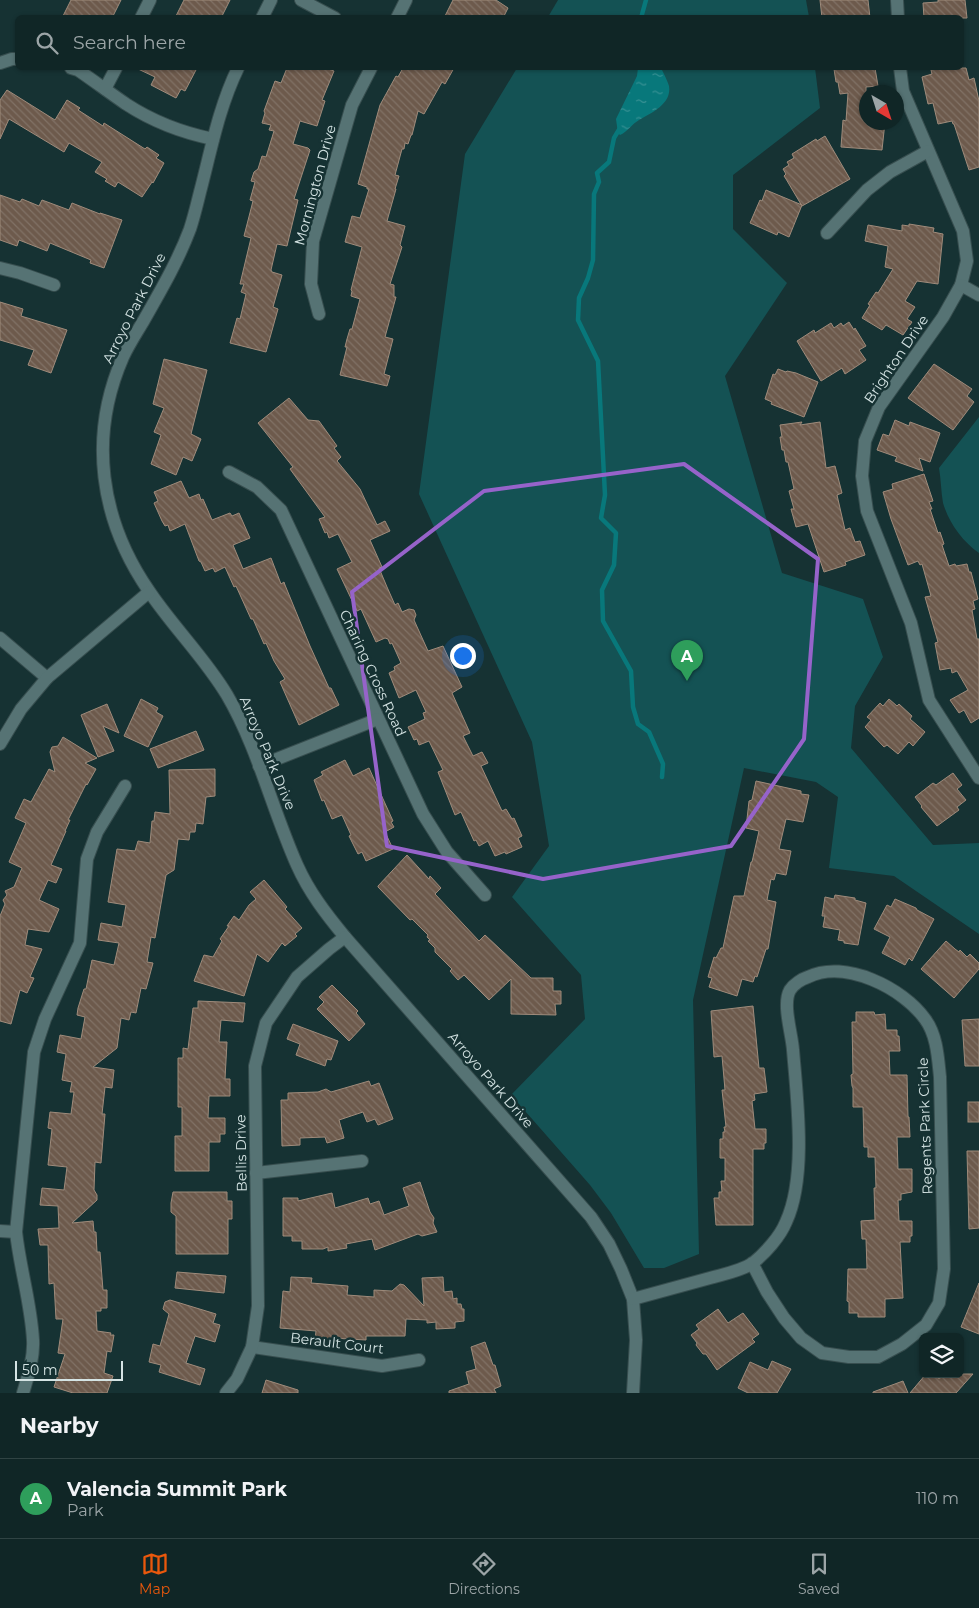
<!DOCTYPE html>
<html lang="en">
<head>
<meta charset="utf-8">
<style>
	body { margin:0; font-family:Montserrat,sans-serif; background:#1e3232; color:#f1f3f6 }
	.controls { position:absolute; right:15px; bottom:15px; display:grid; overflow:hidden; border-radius:8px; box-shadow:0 1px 4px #0004 }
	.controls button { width:45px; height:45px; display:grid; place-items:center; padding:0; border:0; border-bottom:1px solid #304343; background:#102626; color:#f1f3f6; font:25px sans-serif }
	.compass { position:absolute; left:859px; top:85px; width:45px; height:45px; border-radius:50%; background:#102626; box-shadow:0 1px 4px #0004; rotate:141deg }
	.scale { position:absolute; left:15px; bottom:12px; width:108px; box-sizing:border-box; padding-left:5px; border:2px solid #d5e4e4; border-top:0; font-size:14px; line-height:18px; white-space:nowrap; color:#d5e4e4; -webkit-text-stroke:4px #163233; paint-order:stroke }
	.you { position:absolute; left:462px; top:655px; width:18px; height:18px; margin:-12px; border:4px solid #fff; border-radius:50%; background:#1a73e8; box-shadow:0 0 0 8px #1a73e833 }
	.badge { display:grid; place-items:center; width:32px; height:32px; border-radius:50%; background:#ea580c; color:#fff; font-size:16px; font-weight:700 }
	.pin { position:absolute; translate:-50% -41px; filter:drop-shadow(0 1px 2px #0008) }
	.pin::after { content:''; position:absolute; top:26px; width:18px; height:15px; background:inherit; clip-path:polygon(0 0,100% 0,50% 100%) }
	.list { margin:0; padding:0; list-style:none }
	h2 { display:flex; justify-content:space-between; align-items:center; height:65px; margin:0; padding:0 20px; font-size:21px }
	h2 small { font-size:16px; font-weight:400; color:#9ca5a7 }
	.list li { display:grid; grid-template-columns:32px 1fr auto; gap:15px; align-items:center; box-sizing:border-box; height:80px; padding:0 20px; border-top:1px solid #304343 }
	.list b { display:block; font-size:19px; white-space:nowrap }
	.list p { margin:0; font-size:16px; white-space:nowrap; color:#9ca5a7 }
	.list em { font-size:16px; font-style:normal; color:#9ca5a7 }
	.icon { flex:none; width:28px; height:28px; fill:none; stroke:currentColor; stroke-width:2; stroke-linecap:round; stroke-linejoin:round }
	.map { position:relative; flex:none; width:979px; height:1393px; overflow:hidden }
	.search { position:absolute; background:#102626; box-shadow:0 1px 4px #0004; left:15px; right:15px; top:15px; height:55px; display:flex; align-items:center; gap:12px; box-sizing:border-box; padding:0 18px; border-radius:8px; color:#9ca5a7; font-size:19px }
	.sheet { height:145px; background:#102626 }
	nav { display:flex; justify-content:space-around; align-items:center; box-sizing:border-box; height:70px; border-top:1px solid #304343; background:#102626; font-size:14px; color:#9ca5a7 }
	nav a { display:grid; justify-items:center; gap:2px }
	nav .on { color:#ea580c }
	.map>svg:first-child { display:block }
</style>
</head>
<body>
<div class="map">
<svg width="979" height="1393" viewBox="0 0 979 1393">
	<defs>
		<pattern id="water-ripples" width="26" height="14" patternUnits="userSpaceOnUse" patternTransform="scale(1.25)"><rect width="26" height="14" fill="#08787b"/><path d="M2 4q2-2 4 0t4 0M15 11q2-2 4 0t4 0" fill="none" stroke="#379194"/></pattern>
		<pattern id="building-back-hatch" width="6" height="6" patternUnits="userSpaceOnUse" patternTransform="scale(1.25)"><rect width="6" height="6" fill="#6d5a4c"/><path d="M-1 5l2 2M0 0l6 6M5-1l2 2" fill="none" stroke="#817266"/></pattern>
	</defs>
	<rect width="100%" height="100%" fill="#163233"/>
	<g fill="#145254">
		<polygon points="558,0 806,0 809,17 548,17"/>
		<polygon points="517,68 815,68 820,108 733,175 733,229 787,283 725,376 782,573 863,599 883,657 855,706 851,748 933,845 979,843 979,934 894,876 829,868 838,797 816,782 744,768 693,1000 699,1254 664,1268 644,1268 611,1213 590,1185 511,1095 585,1019 581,975 512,897 549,846 532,742 419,494 465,154"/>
		<path d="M979 417V553C962 541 949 523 943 503 941 492 941 479 939 468Z"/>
	</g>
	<path fill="url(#water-ripples)" d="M638 68H661C664 74 667 80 669 86 672 104 651 113 639 120 632 124 627 132 620 135L618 133 616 119 637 76Z"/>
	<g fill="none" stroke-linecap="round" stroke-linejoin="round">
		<g stroke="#08787b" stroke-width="4.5">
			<polyline points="641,18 646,0"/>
			<polyline points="620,128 614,138 609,162 597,173 599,182 594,194 593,260 588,278 579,298 578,320 598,361 605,495 601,518 616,533 614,565 602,590 603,621 631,671 633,707 638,724 649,732 663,764 662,777"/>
		</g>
	</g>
	<g fill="url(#building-back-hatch)" stroke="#9f8b7b">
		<polygon points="71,0 121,0 112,18 62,18"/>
		<polygon points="184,0 230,0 221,18 175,18"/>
		<polygon points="453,0 496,0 508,8 503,18 444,18"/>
		<polygon points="820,0 868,0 870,18 822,18"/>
		<polygon points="938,0 965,0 967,18 924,18 923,3 938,2"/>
		<polygon points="136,68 197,68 185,91 181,89 176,98 151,85 155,77"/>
		<polygon points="287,68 325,68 334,71 322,100 325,101 317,126 300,121 293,144 308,148 310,150 294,199 298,200 287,246 277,244 271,270 272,272 282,275 273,307 278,309 266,352 230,343 237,318 240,319 246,294 241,292 244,284 240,284 251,238 244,236 253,201 250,200 255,182 251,181 254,172 258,169 262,156 266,157 274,131 269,130 271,125 262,123 265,113 264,111 275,81 281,83"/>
		<polygon points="403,68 454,68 445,84 442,82 424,114 418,111 412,135 411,135 408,144 405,143 404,149 402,149 395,175 399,176 395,189 396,189 387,221 405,226 400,245 402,247 390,284 394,285 394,297 396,297 385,337 393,339 384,374 390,376 387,386 340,375 347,347 345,347 347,339 350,329 352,329 360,299 351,296 352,291 351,290 362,247 345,242 352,216 360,218 369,189 367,189 367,187 358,184 380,105 396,76 398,77"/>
		<polygon points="836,68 875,68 878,86 866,87 866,122 885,122 882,150 841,147 843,120 846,121 848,93 840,94 838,82 836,82 834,69"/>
		<polygon points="940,68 966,68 969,80 974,78 979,101 979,167 969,170 954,124 953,124 952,121 938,124 933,103 928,104 922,77 932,74 931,70"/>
		<polygon points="7,90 55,120 67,100 80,108 78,110 103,126 104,123 145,149 147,147 159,155 156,158 164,163 153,183 152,182 142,197 118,182 115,187 105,181 107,179 95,172 102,162 69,143 64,152 9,119 0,139 0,100"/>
		<polygon points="825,136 850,179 802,206 786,179 784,176 786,174 783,169 789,165 787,162 794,158 792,154 816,139 817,141"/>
		<polygon points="766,190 802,205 789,237 778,232 777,235 750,223 760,200 762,201"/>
		<polygon points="0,195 20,202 22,199 39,206 42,200 69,210 72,203 100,214 100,213 122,220 104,268 90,263 91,260 50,243 47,251 19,240 17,246 0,240"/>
		<polygon points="909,224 934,228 933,232 943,234 938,284 917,281 905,301 915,307 907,319 912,322 903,335 886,325 882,330 862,318 870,305 868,304 876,292 878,293 893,269 885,267 888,246 865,241 868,225 902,231 902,225 909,226"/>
		<polygon points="0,302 23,309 21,316 67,330 51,373 28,365 34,350 0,340"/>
		<polygon points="849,322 854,330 855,328 866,346 859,350 866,360 845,374 842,368 821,381 797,341 814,330 815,333 831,323 834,328 841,323 843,326"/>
		<polygon points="164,359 207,370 191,434 201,439 192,461 183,457 176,475 151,464 161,435 154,432 164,408 153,404"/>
		<polygon points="934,364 972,389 967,396 974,402 953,430 908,398"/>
		<polygon points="778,369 786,372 787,371 796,373 818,382 804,417 771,404 772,402 765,399 773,374 775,375"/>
		<polygon points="289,398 308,420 319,421 337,446 334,448 341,457 337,461 360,489 377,525 385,521 390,531 370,540 382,567 379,568 387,587 395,605 398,603 402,612 409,609 414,610 416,615 414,620 428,651 443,646 462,687 452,693 470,733 463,736 473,756 482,752 488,763 481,766 502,811 506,809 512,819 514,818 522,836 518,838 522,847 506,854 505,852 495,856 488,841 479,846 476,840 474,841 461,812 455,815 438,772 443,770 429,741 419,745 417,739 414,740 408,727 425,719 423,713 426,712 416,690 399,698 389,673 395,670 394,667 401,663 392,643 390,644 388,639 385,638 376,642 361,609 357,611 337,569 352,562 338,534 329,538 327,532 325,533 319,519 325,517 290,469 293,467 258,423"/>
		<polygon points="895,420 909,426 910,422 940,433 930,462 919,458 923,471 895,461 897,457 877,450 883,434 889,436"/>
		<polygon points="802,422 800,425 820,422 826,468 835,466 842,493 837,495 845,530 850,528 855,542 860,541 865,555 845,562 846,565 824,572 808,524 796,527 791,509 794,509 789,491 794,489 788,462 786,462 784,450 782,450 780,437 782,437 780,425"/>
		<polygon points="924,474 933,501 929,502 932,509 930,509 938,533 940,532 944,544 942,545 949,566 955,564 956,566 967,564 969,572 971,572 978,599 973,601 975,609 972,610 977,639 979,639 979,718 971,723 964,710 959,713 950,700 968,690 957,671 952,673 951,668 940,670 935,643 938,642 925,597 931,596 922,564 920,565 918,561 908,565 891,519 883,492 893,489 892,484"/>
		<polygon points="181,481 189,498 199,494 201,500 203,499 212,520 230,513 232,516 239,513 250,538 233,545 243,569 271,558 281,584 284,582 285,585 310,646 329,688 331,688 339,705 299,725 280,682 285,679 274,661 266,643 264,644 253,619 251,619 236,586 234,587 225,567 215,572 213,568 205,571 201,562 199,561 185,524 170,531 168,525 165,526 162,521 154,503 158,501 154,492"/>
		<polygon points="141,699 158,708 156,712 163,716 148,747 124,736"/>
		<polygon points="889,699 897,706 899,704 912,716 910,719 925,732 913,746 909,742 898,754 887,745 884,747 865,727 871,720 867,717 880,703 883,706"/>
		<polygon points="107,704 119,733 103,726 114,751 98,757 81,715"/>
		<polygon points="196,731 204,750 158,768 150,749"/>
		<polygon points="63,737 97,758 85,763 96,769 87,785 86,784 68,820 70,820 65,831 66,831 51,865 62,869 56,883 48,880 39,900 59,909 49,932 28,929 25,945 42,949 30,977 34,978 27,993 20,990 11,1024 0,1021 0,916 5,904 3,900 7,895 5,891 14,887 22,868 9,862 26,823 15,818 24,799 31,802 49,769 55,772 50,752 52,747 58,746"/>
		<polygon points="345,760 353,776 369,768 393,821 391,822 394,827 385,832 393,849 366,861 362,852 358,854 349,836 351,835 342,815 332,819 324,800 322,801 314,780 323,775 321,772"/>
		<polygon points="215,769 215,796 206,797 203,824 196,823 195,832 190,832 189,840 178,839 174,870 166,875 155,938 151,937 147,962 153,963 146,989 141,988 136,1013 131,1012 129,1020 121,1018 117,1048 93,1067 114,1070 112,1088 105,1087 102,1114 105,1114 101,1163 95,1162 94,1190 97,1195 97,1200 72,1223 93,1221 94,1232 96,1232 97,1252 100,1252 103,1290 107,1290 107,1308 101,1308 101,1311 96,1311 97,1331 111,1333 110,1335 114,1335 111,1352 107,1351 104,1373 113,1376 107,1393 73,1393 54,1387 65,1354 58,1353 63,1319 56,1319 54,1283 49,1284 48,1245 40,1245 38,1229 59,1228 58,1206 40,1205 42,1188 64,1190 67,1167 48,1165 52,1129 48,1128 50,1112 71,1114 74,1092 70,1092 72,1082 62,1080 66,1054 57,1052 60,1035 81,1039 85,1017 77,1015 78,1008 84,989 86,989 92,960 114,965 119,943 98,940 101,923 122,927 126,905 108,902 117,849 135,851 138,841 150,843 152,821 154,821 155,812 170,814 169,770"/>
		<polygon points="953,773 962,785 957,789 966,800 957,807 959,810 937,826 921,807 922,806 915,797 933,783 936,785"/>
		<polygon points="756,781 801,791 801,794 809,795 803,822 786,819 779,849 791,851 786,875 776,873 774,880 771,879 767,900 776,902 768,949 766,949 757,977 755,976 753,982 742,979 737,996 709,987 712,978 708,977 714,957 716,958 721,948 723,948 734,896 744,896 751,862 752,862 759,831 746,828 749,801 752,800"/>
		<polygon points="407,855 429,879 430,876 441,888 435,894 479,941 485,935 531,978 553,978 553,991 561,991 561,1004 555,1004 556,1015 511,1014 511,979 489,1000 464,975 458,980 450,971 452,969 435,952 435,948 428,941 430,940 427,937 428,935 412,919 410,920 378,887 378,886"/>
		<polygon points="264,880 287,907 285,909 302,928 295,934 297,936 285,946 282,943 268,962 257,954 244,996 194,981 204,955 213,957 222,941 220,939 229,926 227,926 234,916 239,920 249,905 256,899 250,892"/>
		<polygon points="835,895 855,898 855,900 866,903 858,945 844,943 844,941 838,940 840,930 823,927 825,916 822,916 825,897 834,899"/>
		<polygon points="895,899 916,908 917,910 934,919 912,961 909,958 905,965 882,953 890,937 874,929 887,905 891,907"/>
		<polygon points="946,941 955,949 959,952 960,950 967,957 970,954 979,963 979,969 954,998 921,969"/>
		<polygon points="332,985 358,1011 356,1013 365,1024 349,1041 317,1009 324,1002 319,997"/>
		<polygon points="198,1001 245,1003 243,1022 221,1020 219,1042 227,1042 225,1079 230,1079 230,1096 209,1096 208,1118 225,1118 225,1134 220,1134 220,1142 209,1142 209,1171 175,1171 175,1136 182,1136 182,1107 178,1107 178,1058 183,1058 183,1048 188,1049 193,1008 198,1008"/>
		<polygon points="753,1006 759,1068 764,1068 767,1092 754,1094 755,1100 752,1101 755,1129 766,1129 766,1143 764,1143 764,1149 753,1149 753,1225 716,1225 714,1198 719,1198 719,1192 722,1192 721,1181 725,1181 725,1158 720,1158 720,1139 723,1139 723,1132 725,1132 724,1127 726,1127 722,1090 725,1090 722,1056 714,1057 711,1011"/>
		<polygon points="856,1012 874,1012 875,1015 885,1014 886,1030 897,1030 897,1036 899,1036 900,1051 889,1051 890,1075 907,1075 908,1117 909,1117 910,1137 897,1137 898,1169 912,1169 912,1192 901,1194 901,1200 898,1200 899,1221 912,1221 912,1236 910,1236 910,1242 900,1242 903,1298 885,1299 885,1317 858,1317 858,1313 849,1313 849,1302 847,1301 848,1269 867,1269 866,1239 862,1239 861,1221 875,1220 874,1188 876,1188 875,1157 868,1157 868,1147 864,1147 863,1107 853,1107 853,1088 852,1086 851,1075 853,1074 852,1022 856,1022"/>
		<polygon points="979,1019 979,1066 965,1066 962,1020"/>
		<polygon points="293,1024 338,1041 331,1060 327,1059 325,1066 296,1055 300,1044 287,1039"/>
		<polygon points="369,1081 371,1086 379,1083 393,1119 378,1125 375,1119 367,1122 363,1112 339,1120 344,1138 327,1143 325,1137 300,1138 300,1145 282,1146 281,1100 288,1100 288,1093 318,1092 326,1089 331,1092"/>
		<rect x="968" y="1102" width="11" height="20"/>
		<polygon points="967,1151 979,1151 979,1228 969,1229"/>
		<polygon points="420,1182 430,1212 434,1218 433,1223 437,1232 422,1236 418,1234 375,1250 372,1239 346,1244 347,1248 328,1251 328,1247 323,1249 302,1249 302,1241 292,1241 292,1236 283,1236 283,1198 298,1198 298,1201 332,1193 335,1208 368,1198 370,1204 379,1201 384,1215 409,1206 403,1188"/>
		<polygon points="173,1192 227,1192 227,1201 232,1201 232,1219 228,1219 228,1254 176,1254 176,1216 171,1212 171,1203"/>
		<polygon points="177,1272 226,1276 224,1293 175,1288"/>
		<polygon points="291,1277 312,1278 311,1283 348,1286 347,1295 374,1297 374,1290 392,1291 400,1284 404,1285 424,1306 422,1278 443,1277 444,1292 452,1291 453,1299 457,1298 457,1304 461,1304 462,1309 464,1309 464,1321 455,1322 455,1328 436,1329 436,1322 427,1323 427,1320 406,1319 405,1336 366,1336 366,1340 332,1338 332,1341 315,1340 316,1331 280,1328 283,1291 290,1292"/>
		<polygon points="979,1283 979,1334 961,1327"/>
		<polygon points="170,1300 216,1314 213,1323 220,1325 215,1342 195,1336 186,1363 205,1369 200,1385 159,1372 161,1365 149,1362 153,1344 160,1346 169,1314 163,1309 165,1302"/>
		<polygon points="718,1309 728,1323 743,1313 759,1334 752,1339 755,1342 717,1370 706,1354 703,1354 696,1345 697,1343 691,1335 699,1329 696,1325"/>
		<polygon points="485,1342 493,1365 495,1365 501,1386 494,1389 496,1393 449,1393 449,1391 469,1384 466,1372 476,1369 471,1347"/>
		<polygon points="772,1361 791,1369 777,1393 748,1393 738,1388 750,1362 768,1370"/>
		<polygon points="926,1374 933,1374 939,1379 945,1374 973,1374 956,1393 910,1393"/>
		<polygon points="266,1380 298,1390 298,1393 262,1393"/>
		<polygon points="903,1381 908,1393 873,1393 873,1392"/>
	</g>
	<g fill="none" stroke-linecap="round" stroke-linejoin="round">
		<g stroke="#374e4f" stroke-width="14">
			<g id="minor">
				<polyline points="301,0 335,18"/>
				<polyline points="897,0 898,18"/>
				<polyline points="141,18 150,0"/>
				<polyline points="262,18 271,0"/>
				<polyline points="397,18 406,0"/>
				<polyline points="0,63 12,59 18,59"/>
				<path d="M71 68 78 70C94 81 110 93 126 104 152 121 184 133 213 139"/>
				<path d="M238 68C219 107 211 150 200 192 197 204 194 217 190 229 178 261 161 290 144 320 137 332 129 344 123 357 88 437 100 520 149 591 173 627 205 658 227 695 258 748 272 809 297 865 309 892 326 914 345 937L591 1217 609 1244 621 1269 633 1299 636 1340 633 1393"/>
				<polyline points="900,68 903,91 963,231 967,261 961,285 943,317 879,407 865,441 862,476 867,511 911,623 929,700 979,778"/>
				<polyline points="105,89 116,68"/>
				<polyline points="827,233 867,190 890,172 928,151"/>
				<polyline points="0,268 20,273 54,285"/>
				<polyline points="961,285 979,295"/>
				<polyline points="319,314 311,284 313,241 352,105 371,68"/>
				<polyline points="229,472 257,487 281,510 423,814 447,852 485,895"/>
				<polyline points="0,638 47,678"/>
				<polyline points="0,744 21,709 47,678 149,592"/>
				<polyline points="259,766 378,719"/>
				<polyline points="256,1173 362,1161"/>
				<polyline points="0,1231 16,1232"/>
				<path d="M633 1299C659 1292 684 1285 710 1278 724 1274 741 1271 753 1263 765 1253 780 1237 786 1222 807 1177 797 1099 793 1050 792 1034 782 1004 790 990 794 984 802 979 808 977 845 959 903 988 925 1019 937 1035 938 1058 940 1077L944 1269 939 1303 926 1325 902 1344 878 1357H849L822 1353 801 1338 784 1318 767 1292 752 1263"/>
				<polyline points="252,1347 382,1366 419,1360"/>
				<path d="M23 1393C28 1376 34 1358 33 1340 31 1303 20 1269 16 1232L34 1052 45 1019 80 943 87 859 97 832 125 786"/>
				<polyline points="226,1393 237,1379 252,1347 258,1306 255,1066 266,1023 297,977 329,949 345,937"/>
			</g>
		</g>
		<use href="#minor" stroke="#567374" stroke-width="12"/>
	</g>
	<path fill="none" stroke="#9663ca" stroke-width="4" stroke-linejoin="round" d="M684 464 818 559 804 739 731 846 543 879 387 846 352 592 484 491Z"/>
	<g text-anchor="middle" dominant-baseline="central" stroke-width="5" stroke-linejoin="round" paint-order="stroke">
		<g font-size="14" fill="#d5e4e4" stroke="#163233">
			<text transform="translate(315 185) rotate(-75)">Mornington Drive</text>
			<text transform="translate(134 308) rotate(-63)">Arroyo Park Drive</text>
			<text transform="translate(896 359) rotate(-56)">Brighton Drive</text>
			<text transform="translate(373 673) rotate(65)">Charing Cross Road</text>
			<text transform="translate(268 753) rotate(67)">Arroyo Park Drive</text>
			<text transform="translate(491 1080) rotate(49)">Arroyo Park Drive</text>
			<text transform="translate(925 1126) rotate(-92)">Regents Park Circle</text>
			<text transform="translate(241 1153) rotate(-91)">Bellis Drive</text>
			<text transform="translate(337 1343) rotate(7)">Berault Court</text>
		</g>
	</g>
</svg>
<div class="controls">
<button><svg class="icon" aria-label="layers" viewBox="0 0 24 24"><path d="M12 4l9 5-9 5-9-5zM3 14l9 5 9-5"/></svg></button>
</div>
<svg class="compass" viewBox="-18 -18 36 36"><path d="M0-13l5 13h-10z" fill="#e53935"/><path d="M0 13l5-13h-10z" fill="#9ca5a7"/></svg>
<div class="scale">50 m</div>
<div class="you"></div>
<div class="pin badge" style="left:687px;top:681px;background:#2e9e5b">A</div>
<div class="search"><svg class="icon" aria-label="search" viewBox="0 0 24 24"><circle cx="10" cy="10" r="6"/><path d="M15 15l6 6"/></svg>Search here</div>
</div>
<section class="sheet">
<h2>Nearby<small></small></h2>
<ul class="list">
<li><span class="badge" style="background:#2e9e5b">A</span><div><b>Valencia Summit Park</b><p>Park</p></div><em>110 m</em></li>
</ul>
</section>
<nav>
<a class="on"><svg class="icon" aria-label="map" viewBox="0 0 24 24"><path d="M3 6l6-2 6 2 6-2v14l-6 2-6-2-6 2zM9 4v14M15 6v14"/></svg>Map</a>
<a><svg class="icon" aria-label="directions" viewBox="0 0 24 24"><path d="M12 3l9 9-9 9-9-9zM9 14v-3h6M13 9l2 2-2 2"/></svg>Directions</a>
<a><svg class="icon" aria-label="saved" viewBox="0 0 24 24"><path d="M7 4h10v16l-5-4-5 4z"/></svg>Saved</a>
</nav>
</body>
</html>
